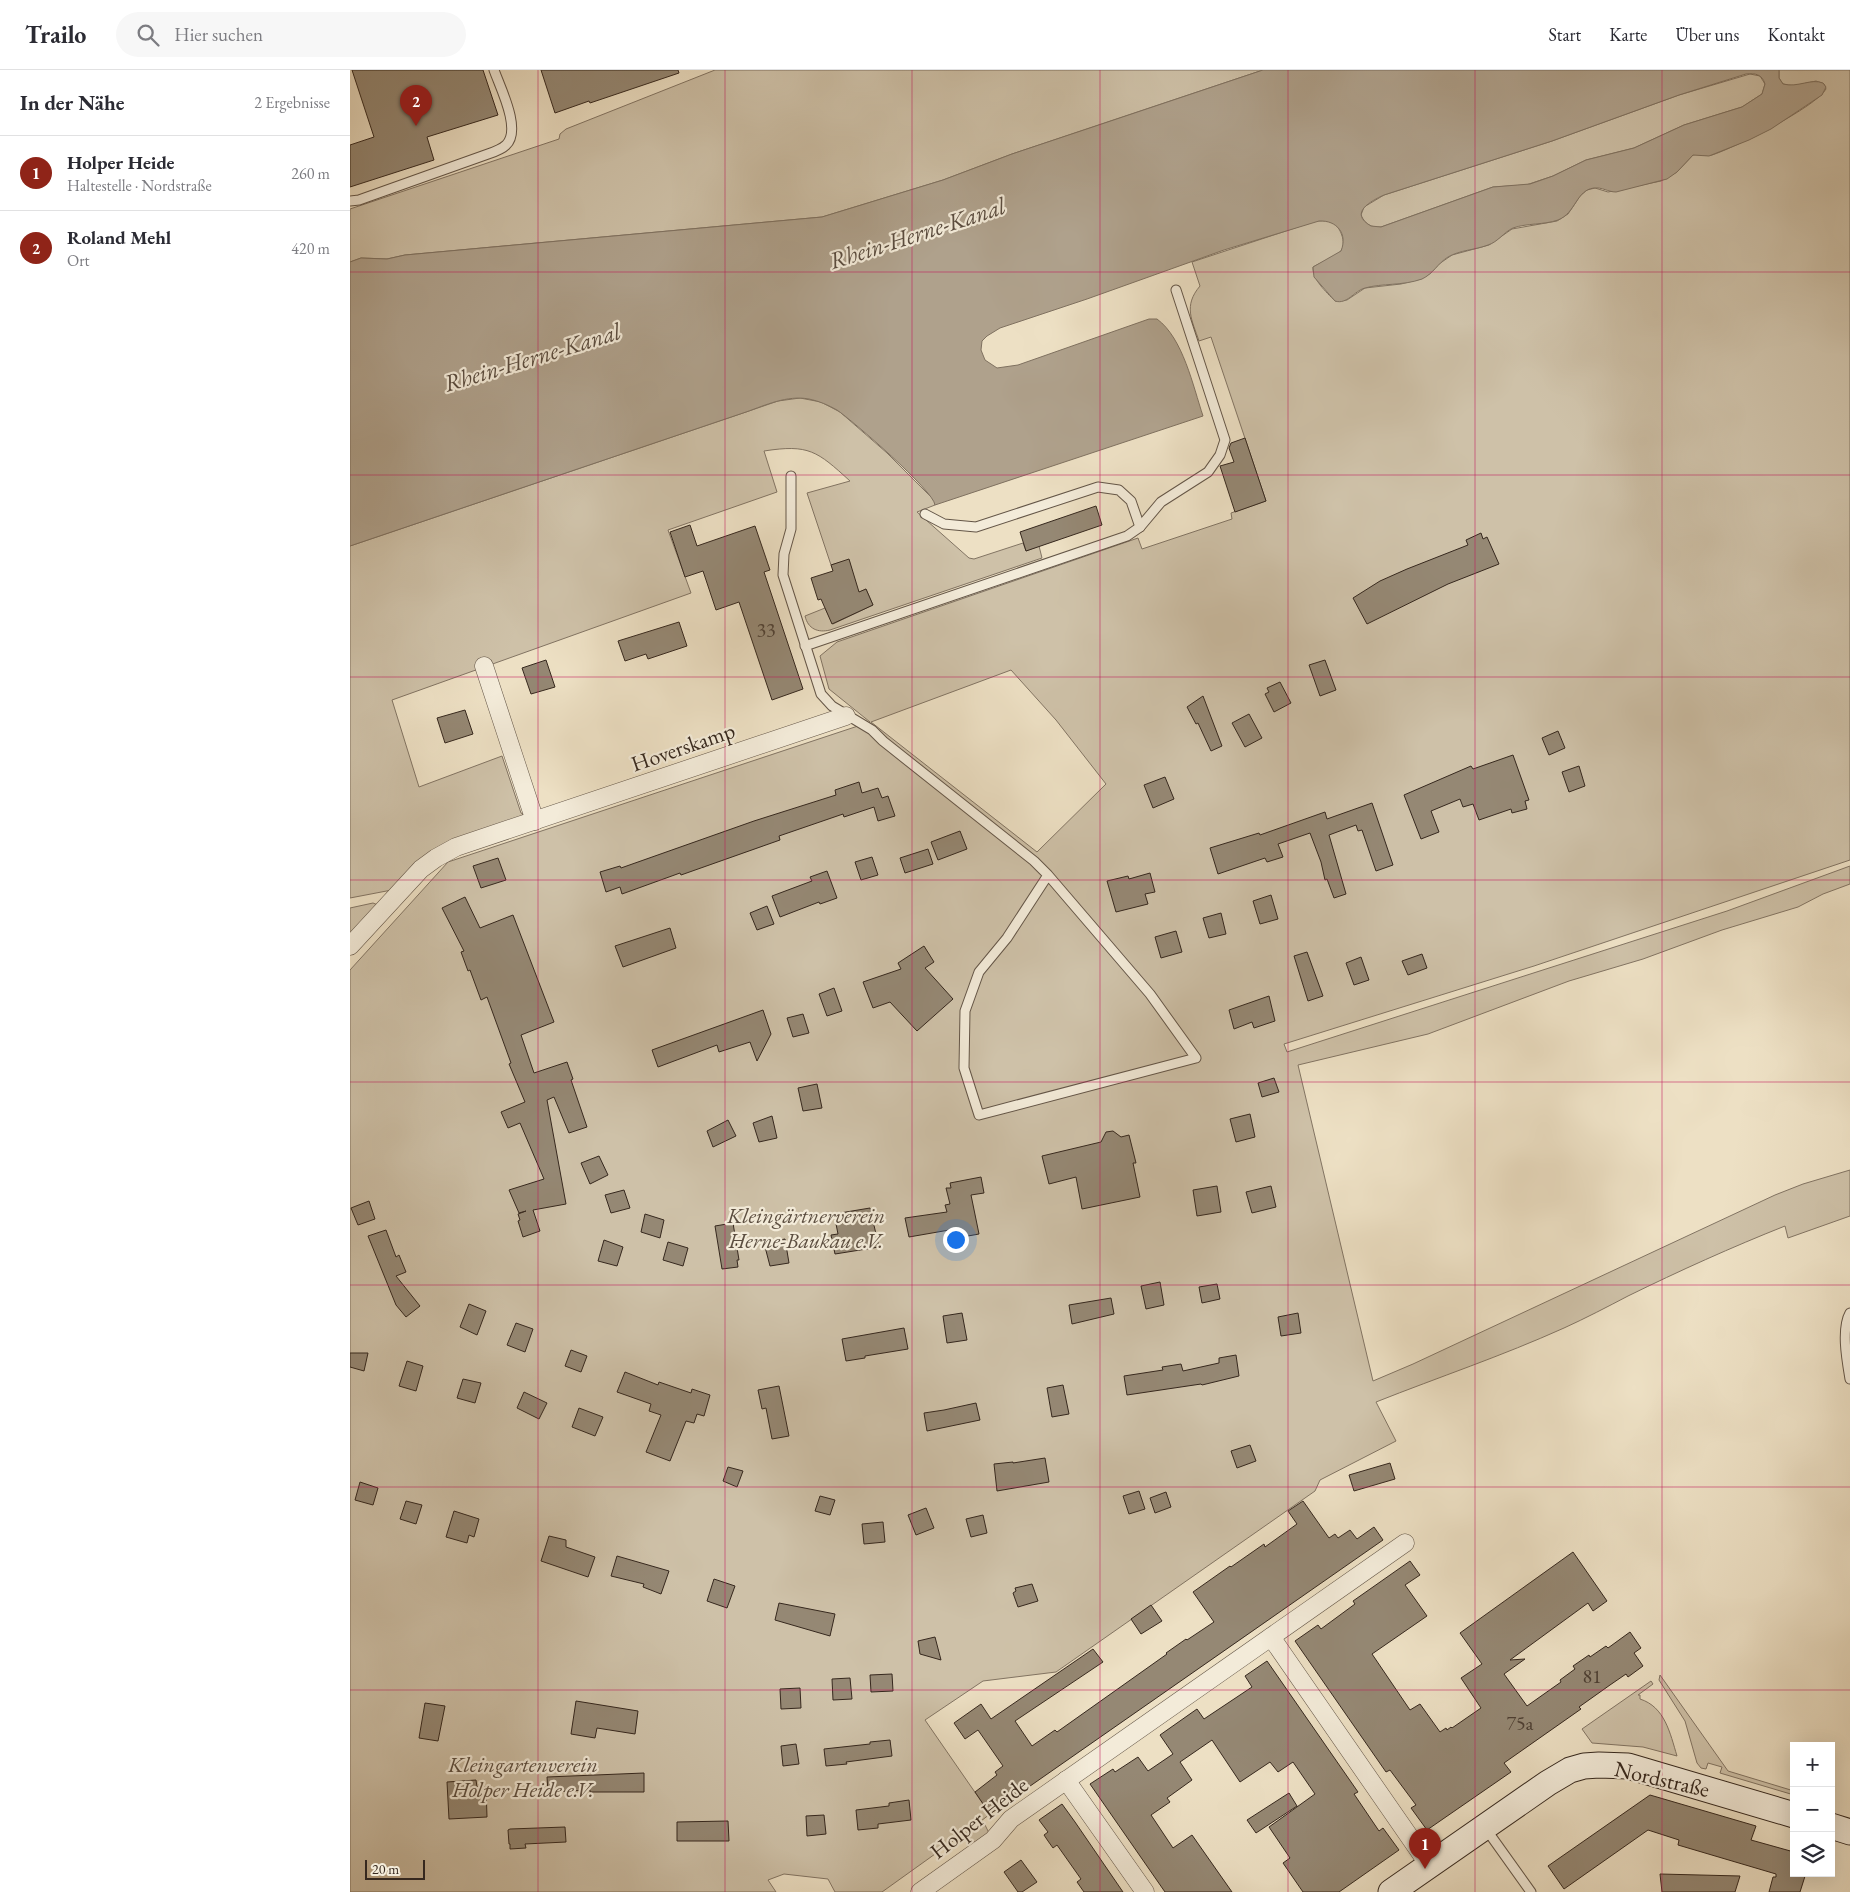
<!DOCTYPE html>
<html lang="de">
<head>
<meta charset="utf-8">
<style>
	body { margin:0; font-family:"EB Garamond",serif; background:#f7f7f7; color:#2b2b33 }
	.controls { position:absolute; right:15px; bottom:15px; display:grid; overflow:hidden; border-radius:0px; box-shadow:0 5px 20px #0002 }
	.controls button { width:45px; height:45px; display:grid; place-items:center; padding:0; border:0; border-bottom:1px solid #e1e1e2; background:#fff; color:#2b2b33; font:25px sans-serif }
	.scale { position:absolute; left:15px; bottom:12px; width:60px; box-sizing:border-box; padding-left:5px; border:2px solid #36281e; border-top:0; font-size:14px; line-height:18px; white-space:nowrap; color:#36281e; -webkit-text-stroke:4px #f3ebd9; paint-order:stroke }
	.you { position:absolute; left:605px; top:1169px; width:18px; height:18px; margin:-12px; border:4px solid #fff; border-radius:50%; background:#1a73e8; box-shadow:0 0 0 8px #1a73e833 }
	.badge { display:grid; place-items:center; width:32px; height:32px; border-radius:50%; background:#8f2418; color:#fff; font-size:16px; font-weight:700 }
	.pin { position:absolute; translate:-50% -41px; filter:drop-shadow(0 1px 2px #0008) }
	.pin::after { content:''; position:absolute; top:26px; width:18px; height:15px; background:inherit; clip-path:polygon(0 0,100% 0,50% 100%) }
	.list { margin:0; padding:0; list-style:none }
	h2 { display:flex; justify-content:space-between; align-items:center; height:65px; margin:0; padding:0 20px; font-size:21px }
	h2 small { font-size:16px; font-weight:400; color:#7c7c81 }
	.list li { display:grid; grid-template-columns:32px 1fr auto; gap:15px; align-items:center; box-sizing:border-box; height:75px; padding:0 20px; border-top:1px solid #e1e1e2 }
	.list b { display:block; font-size:19px; white-space:nowrap }
	.list p { margin:0; font-size:16px; white-space:nowrap; color:#7c7c81 }
	.list em { font-size:16px; font-style:normal; color:#7c7c81 }
	.icon { flex:none; width:28px; height:28px; fill:none; stroke:currentColor; stroke-width:2; stroke-linecap:round; stroke-linejoin:round }
	.map { position:relative; flex:none; width:1500px; height:1822px; overflow:hidden }
	header { display:flex; align-items:center; gap:30px; box-sizing:border-box; height:70px; padding:0 25px; background:#fff; border-bottom:1px solid #e1e1e2 }
	header strong { font-size:24px }
	nav { display:flex; gap:28px; margin-inline-start:auto; font-size:18px }
	.search { width:350px; height:45px; background:#f7f7f7; display:flex; align-items:center; gap:12px; box-sizing:border-box; padding:0 18px; border-radius:28px; color:#7c7c81; font-size:19px }
	main { display:flex }
	aside { flex:1; background:#fff }
	.map>svg:first-child { display:block }
</style>
</head>
<body>
<header>
<strong>Trailo</strong>
<div class="search"><svg class="icon" aria-label="search" viewBox="0 0 24 24"><circle cx="10" cy="10" r="6"/><path d="M15 15l6 6"/></svg>Hier suchen</div>
<nav><a>Start</a><a>Karte</a><a>Über uns</a><a>Kontakt</a></nav>
</header>
<main>
<aside>
<h2>In der Nähe<small>2 Ergebnisse</small></h2>
<ul class="list">
<li><span class="badge">1</span><div><b>Holper Heide</b><p>Haltestelle · Nordstraße</p></div><em>260 m</em></li>
<li><span class="badge">2</span><div><b>Roland Mehl</b><p>Ort</p></div><em>420 m</em></li>
</ul>
</aside>
<div class="map">
<svg width="1500" height="1822" viewBox="0 0 1500 1822">
	<rect width="100%" height="100%" fill="#ede0c4"/>
	<filter id="stains"><feTurbulence type="fractalNoise" baseFrequency=".004" numOctaves="4"/><feColorMatrix values="0 0 0 0 .2 0 0 0 0 .09 0 0 0 0 .02 0 0 0 .5 -.17"/></filter>
	<radialGradient id="worn" r=".72"><stop offset=".6" stop-color="#630" stop-opacity="0"/><stop offset="1" stop-color="#630" stop-opacity=".3"/></radialGradient>
	<g fill="#cec1a8" stroke="#827463" fill-rule="evenodd">
		<polygon points="365,0 913,0 662,84 593,110 472,147 55,185 37,189 11,188 0,192 0,139 209,69 210,64 216,59"/>
		<path d="M1429 0H1500V790L1184 896 934 974 937 982 1377 841 1500 796V814L1473 824 1448 837 1372 860 1293 889 1219 911 1078 964 948 995 1023 1311 1063 1294 1425 1125 1453 1114 1500 1100V1146L1438 1168 1435 1156C1382 1177 1329 1201 1278 1226 1257 1237 1236 1248 1214 1258 1152 1286 1089 1307 1026 1332L1046 1371 970 1410 965 1421 706 1602 633 1611 575 1650 640 1744 631 1751 634 1753 639 1763 625 1772 606 1769 532 1822H485L478 1809 434 1804 418 1810 426 1822H0V900L98 792 520 652 479 619 470 586 487 572 788 468 792 479 882 449 881 443 916 431 861 267 849 271C842 250 833 236 850 216L842 192 966 151C972 151 978 150 982 152 990 156 997 173 991 181 986 186 970 193 963 197 962 209 976 222 985 231L997 230 1015 218 1051 214 1071 209 1081 203 1089 194 1102 185 1139 175 1162 159 1207 151 1218 144 1230 126 1237 120 1245 118 1258 122 1311 111 1327 102 1343 85C1349 83 1356 87 1362 85 1384 78 1466 37 1476 19L1474 14 1466 11 1444 16 1433 14 1429 8ZM661 600 706 650 756 714 687 782 521 652Z"/>
		<path d="M1400 4 1410 6 1415 14 1412 24 1392 37 1334 55 1284 78 1236 90 1203 106 1176 115 1143 117 1031 157C1021 158 1015 154 1011 145L1014 137 1034 125 1202 71 1329 25Z"/>
		<path d="M450 328 471 332 490 342 537 383 585 431V435L567 442 619 488 624 489 673 473 676 481 689 476 692 488 480 560C468 563 458 559 455 546L475 538 483 554 523 535 516 519 503 525 501 498 499 490 481 495 457 423 500 411C467 381 459 374 414 381L427 422 318 460 341 523 42 630 69 717 152 686 171 743 173 744 171 747 47 819 0 828V476L396 342 428 331Z"/>
		<polygon points="23,833 28,835 0,866 0,838"/>
		<polygon points="1310,1605 1378,1701 1444,1721 1444,1725 1370,1703 1372,1697 1358,1693 1356,1699 1351,1698 1347,1693 1335,1651 1309,1610"/>
		<path d="M1301 1611 1303 1614 1288 1625H1290V1629C1315 1637 1320 1663 1327 1686L1293 1677 1242 1673 1232 1659Z"/>
	</g>
	<path fill="#afa18c" stroke="#7f7160" fill-rule="evenodd" d="M913 0H1429V8L1433 14C1448 18 1461 8 1473 13L1476 17 1472 25 1421 59 1399 70 1359 86 1343 85 1327 102 1317 109 1266 122C1258 122 1252 117 1244 118 1226 120 1226 143 1208 150 1194 155 1177 153 1163 158 1154 162 1148 172 1138 175 1125 180 1110 180 1098 187 1088 193 1083 204 1072 209 1052 216 1033 213 1015 218 1004 221 997 235 985 231L964 207 963 197 991 181C998 164 987 150 969 151L874 180 737 229 650 258 637 266 632 271 631 280 635 290 647 298 668 295 799 249H807C833 268 843 316 853 346L585 435C584 421 503 351 487 340 478 335 469 331 459 329 437 325 416 335 396 342L0 476V192L11 188 37 189 55 185 472 147 593 110 662 84ZM1396 4C1405 3 1412 4 1415 14L1412 24 1392 37 1334 55 1284 78 1236 90 1203 106 1180 114 1143 117 1031 157 1021 156C998 143 1021 131 1034 125L1202 71 1329 25Z"/>
	<g fill="#958874" stroke="#36281e">
		<polygon points="2,0 133,0 148,45 77,67 84,90 0,117 0,75 24,67"/>
		<polygon points="191,0 328,0 329,3 240,33 239,31 205,43"/>
		<polygon points="895,368 916,431 885,442 870,396 884,392 879,378 881,373"/>
		<polygon points="746,436 752,455 676,481 670,462"/>
		<polygon points="340,455 347,476 405,456 420,500 414,502 453,619 422,630 389,532 366,540 353,501 335,507 320,462"/>
		<polygon points="1131,463 1133,469 1137,467 1149,494 1098,514 1017,554 1003,528 1030,511 1057,499 1118,475 1116,470"/>
		<polygon points="499,489 509,522 516,519 523,535 482,554 471,529 468,530 461,508 483,501 481,495"/>
		<polygon points="329,552 337,576 298,589 296,584 275,591 268,571"/>
		<polygon points="196,590 205,617 181,624 172,598"/>
		<polygon points="975,590 986,620 970,626 959,595"/>
		<polygon points="930,612 941,633 924,642 915,624 919,622 917,618"/>
		<polygon points="853,626 872,676 861,681 848,653 846,654 837,637"/>
		<polygon points="115,640 123,664 95,673 87,648"/>
		<polygon points="899,644 912,668 895,677 882,653"/>
		<polygon points="1208,661 1215,678 1199,685 1192,668"/>
		<polygon points="1163,685 1179,730 1175,731 1177,739 1162,743 1161,739 1129,750 1123,734 1113,737 1110,729 1081,741 1089,762 1071,769 1054,725 1121,696 1123,699"/>
		<polygon points="1229,696 1235,716 1219,722 1212,702"/>
		<polygon points="815,707 824,729 803,738 794,715"/>
		<polygon points="509,712 512,723 528,718 532,728 538,726 545,746 528,751 524,737 494,747 493,744 429,766 430,770 331,805 330,803 272,824 270,817 256,822 250,802 270,796 271,798 404,751 486,725 485,720"/>
		<polygon points="1022,733 1043,795 1026,801 1012,760 1008,761 1006,755 979,765 996,824 984,828 977,809 975,810 971,792 960,763 928,774 933,787 917,792 915,788 868,804 860,778 909,763 910,765 975,742 977,749"/>
		<polygon points="610,761 617,779 588,790 581,772"/>
		<polygon points="578,779 583,794 555,803 550,788"/>
		<polygon points="522,787 528,805 511,810 505,792"/>
		<polygon points="148,788 156,810 131,818 123,796"/>
		<polygon points="477,801 487,828 470,834 469,832 430,847 422,826 462,811 460,807"/>
		<polygon points="800,803 805,822 795,824 798,834 766,842 757,811 778,806 779,809"/>
		<polygon points="921,825 928,849 910,854 903,831"/>
		<polygon points="115,827 130,858 163,845 204,952 171,965 184,1003 217,992 223,1009 221,1010 237,1057 219,1063 204,1027 197,1030 216,1134 183,1140 190,1161 173,1167 168,1151 170,1150 168,1144 176,1141 169,1143 159,1120 194,1109 170,1053 158,1058 151,1042 175,1032 159,994 161,993 137,927 131,930 120,900 118,901 111,882 114,881 92,838"/>
		<polygon points="417,836 424,854 407,860 400,843"/>
		<polygon points="871,843 876,864 859,868 853,848"/>
		<polygon points="320,858 326,878 273,897 265,876"/>
		<polygon points="826,861 832,882 811,888 805,867"/>
		<polygon points="574,876 584,892 575,898 603,929 567,961 540,932 523,938 513,912 551,899 548,893"/>
		<polygon points="957,882 973,926 958,931 944,886"/>
		<polygon points="1072,884 1077,898 1058,905 1052,891"/>
		<polygon points="1011,887 1019,910 1004,915 996,893"/>
		<polygon points="484,918 492,941 477,946 469,924"/>
		<polygon points="919,926 925,951 904,958 902,952 884,959 879,940"/>
		<polygon points="413,940 421,964 407,991 400,972 369,982 367,975 308,997 302,980"/>
		<polygon points="453,944 459,963 443,967 437,948"/>
		<polygon points="924,1008 929,1022 912,1027 908,1013"/>
		<polygon points="467,1014 472,1038 453,1041 448,1018"/>
		<polygon points="900,1044 905,1067 886,1072 880,1049"/>
		<polygon points="422,1046 427,1068 409,1072 403,1053"/>
		<polygon points="378,1050 386,1066 363,1077 357,1061"/>
		<polygon points="763,1061 771,1067 779,1065 786,1093 783,1093 790,1127 732,1139 726,1107 699,1114 692,1086 751,1072 756,1062"/>
		<polygon points="249,1086 258,1105 240,1114 231,1093"/>
		<polygon points="631,1107 634,1123 621,1125 629,1164 607,1168 605,1159 559,1167 555,1148 597,1142 595,1135 600,1134 596,1118 601,1118 600,1113"/>
		<polygon points="867,1116 871,1142 847,1146 843,1120"/>
		<polygon points="921,1116 926,1137 902,1143 896,1122"/>
		<polygon points="274,1120 280,1138 261,1143 255,1125"/>
		<polygon points="19,1131 25,1149 8,1155 1,1138"/>
		<polygon points="520,1138 529,1177 485,1184 481,1165 488,1164 484,1144"/>
		<polygon points="295,1144 314,1150 310,1168 291,1162"/>
		<polygon points="383,1153 389,1190 387,1190 388,1197 372,1199 365,1156"/>
		<polygon points="36,1160 46,1187 49,1185 56,1202 46,1206 70,1236 56,1247 46,1235 18,1166"/>
		<polygon points="435,1169 439,1193 420,1196 414,1173"/>
		<polygon points="254,1170 273,1177 267,1196 248,1191"/>
		<polygon points="318,1172 338,1178 333,1196 313,1190"/>
		<polygon points="810,1212 814,1235 796,1239 791,1216"/>
		<polygon points="867,1214 870,1229 852,1233 849,1217"/>
		<polygon points="761,1228 764,1244 722,1254 719,1235"/>
		<polygon points="119,1234 136,1241 127,1265 110,1257"/>
		<polygon points="612,1243 617,1270 597,1273 593,1246"/>
		<polygon points="948,1243 951,1263 931,1266 928,1247"/>
		<polygon points="166,1253 183,1259 175,1282 157,1275"/>
		<polygon points="554,1258 558,1279 515,1286 515,1288 496,1291 492,1269"/>
		<polygon points="221,1280 237,1286 231,1302 215,1296"/>
		<polygon points="0,1283 18,1283 14,1301 0,1297"/>
		<polygon points="886,1285 889,1306 852,1315 851,1314 777,1325 774,1306 813,1300 812,1297 831,1294 833,1301 869,1293 869,1288"/>
		<polygon points="57,1291 73,1296 66,1321 49,1316"/>
		<polygon points="275,1302 308,1315 309,1312 341,1323 342,1319 360,1325 354,1346 347,1344 344,1353 336,1351 320,1391 296,1382 311,1345 299,1341 301,1334 267,1322"/>
		<polygon points="113,1309 131,1313 125,1333 107,1328"/>
		<polygon points="713,1315 719,1344 702,1347 697,1318"/>
		<polygon points="429,1316 439,1366 422,1369 416,1338 412,1339 408,1320"/>
		<polygon points="174,1322 197,1333 189,1349 167,1338"/>
		<polygon points="626,1333 630,1350 577,1361 574,1343 594,1340"/>
		<polygon points="229,1338 253,1347 245,1366 222,1357"/>
		<polygon points="900,1375 906,1391 887,1398 881,1381"/>
		<polygon points="695,1388 699,1412 647,1421 644,1394 663,1392 663,1393"/>
		<polygon points="1040,1393 1045,1409 1004,1421 999,1405"/>
		<polygon points="378,1397 393,1401 387,1417 373,1411"/>
		<polygon points="10,1412 28,1418 23,1435 5,1430"/>
		<polygon points="789,1421 795,1439 779,1444 773,1426"/>
		<polygon points="816,1422 821,1437 805,1443 800,1428"/>
		<polygon points="470,1426 485,1430 480,1445 465,1441"/>
		<polygon points="56,1431 72,1435 66,1454 50,1449"/>
		<polygon points="953,1431 979,1468 985,1464 988,1468 1000,1460 1007,1469 1024,1457 1033,1470 640,1744 625,1722 647,1705 645,1702 653,1696 628,1660 615,1669 604,1653 631,1634 641,1649 743,1579 753,1592 665,1651 682,1676 705,1660 707,1662 817,1584 816,1583 836,1569 837,1570 864,1552 843,1522 880,1496 881,1497 914,1474 915,1477 947,1454 938,1441"/>
		<polygon points="576,1438 584,1458 566,1465 558,1445"/>
		<polygon points="104,1441 129,1449 124,1467 119,1465 117,1473 96,1467"/>
		<polygon points="633,1445 637,1463 621,1467 616,1449"/>
		<polygon points="533,1452 535,1472 514,1474 512,1454"/>
		<polygon points="199,1466 216,1470 216,1477 245,1487 238,1507 191,1491"/>
		<polygon points="1223,1482 1257,1531 1243,1541 1238,1533 1160,1590 1175,1589 1154,1604 1177,1636 1211,1612 1210,1610 1225,1599 1223,1596 1239,1585 1240,1587 1256,1576 1258,1578 1280,1562 1291,1578 1284,1583 1293,1596 1278,1607 1276,1604 1260,1615 1229,1637 1231,1639 1154,1693 1161,1702 1077,1760 1061,1738 1066,1735 1040,1700 1036,1702 945,1571 968,1555 971,1559 1005,1534 1003,1531 1060,1491 1070,1505 1055,1515 1077,1546 1022,1584 1060,1640 1070,1634 1090,1662 1096,1658 1097,1660 1101,1657 1102,1658 1131,1638 1111,1608 1132,1594 1110,1563"/>
		<polygon points="267,1486 319,1501 311,1524 293,1517 294,1514 261,1506"/>
		<polygon points="364,1509 385,1516 377,1538 357,1531"/>
		<polygon points="682,1514 688,1531 668,1537 663,1523 666,1521 665,1518"/>
		<polygon points="429,1533 485,1544 480,1566 425,1550"/>
		<polygon points="801,1535 812,1551 791,1564 781,1549"/>
		<polygon points="585,1567 591,1590 570,1584 568,1571"/>
		<polygon points="917,1591 1008,1722 1004,1724 1029,1761 1033,1758 1049,1780 989,1822 953,1822 933,1793 940,1788 919,1757 965,1724 943,1692 928,1702 920,1692 890,1712 862,1670 830,1692 842,1710 817,1728 820,1732 801,1745 823,1778 842,1765 882,1822 815,1822 740,1714 763,1699 765,1702 788,1687 798,1701 823,1684 810,1665 847,1639 854,1649 902,1617 895,1606"/>
		<polygon points="542,1604 543,1621 521,1622 520,1605"/>
		<polygon points="500,1608 502,1629 483,1630 482,1609"/>
		<polygon points="450,1618 451,1638 431,1639 430,1619"/>
		<polygon points="226,1631 288,1641 285,1664 247,1658 245,1668 221,1664"/>
		<polygon points="75,1633 95,1636 88,1671 69,1668"/>
		<polygon points="540,1670 542,1686 496,1692 497,1694 476,1696 474,1679 520,1674 520,1672"/>
		<polygon points="446,1674 449,1694 433,1696 431,1676"/>
		<polygon points="294,1703 294,1722 240,1722 240,1720 198,1722 197,1707"/>
		<polygon points="126,1710 127,1717 136,1717 137,1747 99,1749 97,1712"/>
		<polygon points="939,1723 947,1736 906,1763 897,1750"/>
		<polygon points="1300,1725 1406,1756 1401,1770 1444,1782 1444,1803 1456,1803 1450,1822 1419,1822 1423,1807 1426,1807 1426,1804 1328,1775 1329,1770 1298,1760 1214,1819 1198,1796"/>
		<polygon points="559,1730 561,1750 528,1754 528,1758 508,1760 506,1740 539,1736 539,1733"/>
		<polygon points="712,1734 725,1752 773,1822 734,1822 727,1812 731,1809 707,1775 703,1778 698,1771 694,1765 698,1762 689,1750"/>
		<polygon points="474,1745 476,1764 457,1766 456,1746"/>
		<polygon points="378,1751 379,1771 327,1771 327,1752"/>
		<polygon points="215,1757 216,1772 175,1774 176,1778 160,1779 160,1774 159,1774 158,1760 160,1759"/>
		<polygon points="671,1790 687,1812 672,1822 668,1822 654,1802"/>
		<polygon points="1310,1804 1390,1806 1385,1822 1312,1822"/>
	</g>
	<g fill="none" stroke-linecap="round" stroke-linejoin="round">
		<g stroke="#645648" stroke-width="11">
			<g id="lane">
				<path d="M0 131 9 130 138 84C144 82 152 79 156 75 172 60 150 17 144 0"/>
				<polyline points="441,406 441,459 434,484 433,505 471,624 482,636 522,660 533,671 684,791 698,805 800,924 846,988 629,1045 614,998 615,941 629,902 657,868 698,805"/>
				<polyline points="575,444 594,454 626,457 748,417 769,420 781,431 790,457"/>
				<polyline points="455,576 777,466 790,457 811,432 858,402 870,385 875,370 826,220"/>
				<path d="M1500 1243C1491 1259 1497 1291 1500 1309"/>
				<polyline points="1136,1759 1181,1822"/>
			</g>
		</g>
		<g stroke="#645648" stroke-width="19">
			<g id="street">
				<polyline points="134,596 185,751"/>
				<polyline points="0,876 71,799 86,788 106,777 496,646"/>
				<polyline points="921,1567 1079,1795"/>
				<polyline points="716,1710 795,1822"/>
				<polyline points="570,1822 643,1770 661,1749 1055,1473"/>
			</g>
		</g>
		<g stroke="#36281e" stroke-width="27">
			<g id="secondary">
				<polyline points="1481,1756 1500,1762"/>
				<polyline points="1041,1822 1198,1713 1220,1700 1234,1696 1249,1695 1278,1696 1444,1745"/>
			</g>
		</g>
		<use href="#lane" stroke="#f3ebd9" stroke-width="9"/>
		<use href="#street" stroke="#f3ebd9" stroke-width="18"/>
		<use href="#secondary" stroke="#f3ebd9" stroke-width="25"/>
	</g>
	<path fill="none" stroke="#c2185b" stroke-width="1" stroke-opacity="0.55" d="M188 0V1822M375 0V1822M562 0V1822M750 0V1822M938 0V1822M1125 0V1822M1312 0V1822M0 202H1500M0 405H1500M0 607H1500M0 810H1500M0 1012H1500M0 1215H1500M0 1417H1500M0 1620H1500"/>
	<g text-anchor="middle" dominant-baseline="central" stroke-width="4.5" stroke-linejoin="round" paint-order="stroke">
		<g font-size="20" fill="#4e4034">
			<text x="416" y="560">33</text>
			<text x="1242" y="1606">81</text>
			<text x="1170" y="1653">75a</text>
		</g>
		<g font-size="22" fill="#36281e" stroke="#f3ebd9">
			<text transform="translate(333 677) rotate(-19)">Hoverskamp</text>
			<text transform="translate(1312 1709) rotate(13)">Nordstraße</text>
			<text transform="translate(629 1748) rotate(-38)">Holper Heide</text>
		</g>
		<g font-size="22" font-style="italic" fill="#5c4e40" stroke="#f3ebd9">
			<text x="456" y="1145">Kleingärtnerverein<tspan x="456" dy="25">Herne-Baukau e.V.</tspan></text>
			<text x="173" y="1694">Kleingartenverein<tspan x="173" dy="25">Holper Heide e.V.</tspan></text>
		</g>
		<g font-size="24" font-style="italic" fill="#5a4c3f" stroke="#f3ebd9">
			<text transform="translate(567 163) rotate(-18)">Rhein-Herne-Kanal</text>
			<text transform="translate(182 287) rotate(-17)">Rhein-Herne-Kanal</text>
		</g>
	</g>
	<rect width="100%" height="100%" filter="url(#stains)"/>
	<rect width="100%" height="100%" fill="url(#worn)"/>
</svg>
<div class="controls">
<button>+</button>
<button>−</button>
<button><svg class="icon" aria-label="layers" viewBox="0 0 24 24"><path d="M12 4l9 5-9 5-9-5zM3 14l9 5 9-5"/></svg></button>
</div>
<div class="scale">20 m</div>
<div class="you"></div>
<div class="pin badge" style="left:1075px;top:1799px">1</div>
<div class="pin badge" style="left:66px;top:56px">2</div>
</div>
</main>
</body>
</html>
